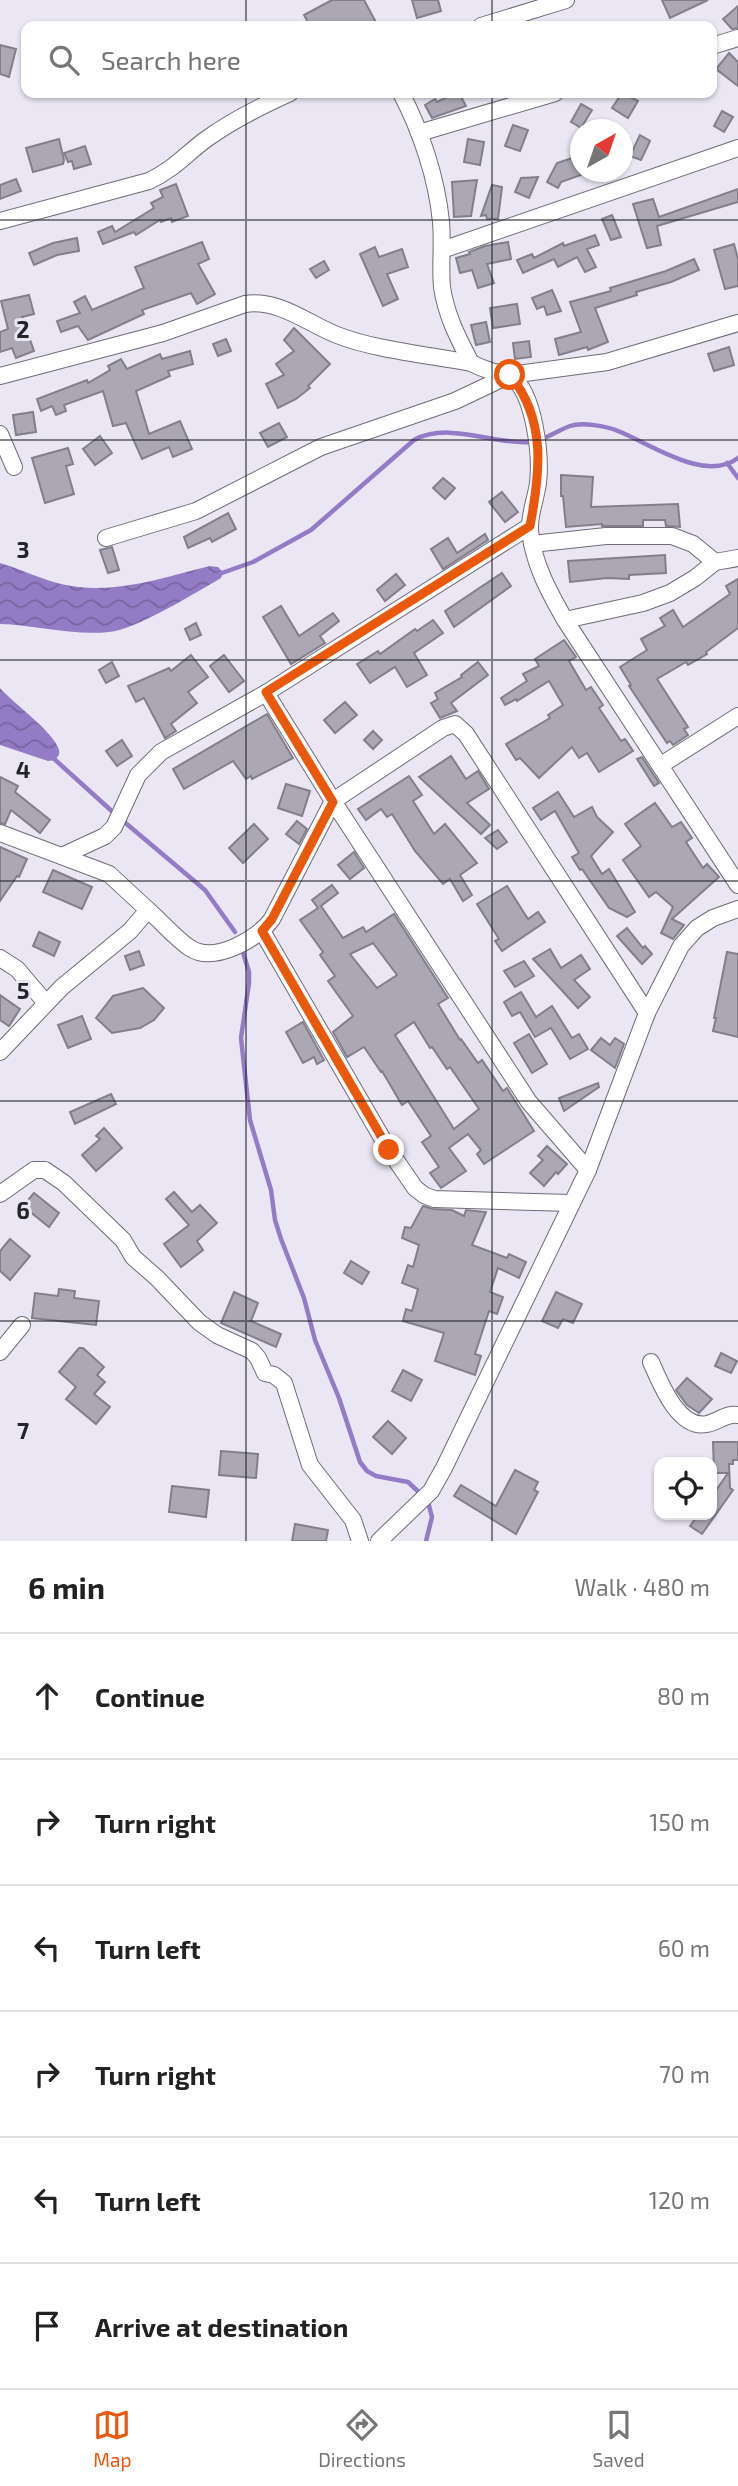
<!DOCTYPE html>
<html lang="en">
<head>
<meta charset="utf-8">
<style>
	body { margin:0; font-family:"Exo 2",sans-serif; background:#f2f2f2; color:#222 }
	.controls { position:absolute; right:21px; bottom:21px; display:grid; overflow:hidden; border-radius:14px; box-shadow:0 2px 5px #0004 }
	.controls button { width:63px; height:63px; display:grid; place-items:center; padding:0; border:0; border-bottom:2px solid #e0e0e0; background:#fff; color:#222; font:35px sans-serif }
	.compass { position:absolute; left:570px; top:119px; width:63px; height:63px; border-radius:50%; background:#fff; box-shadow:0 2px 5px #0004; rotate:40deg }
	.stop { position:absolute; width:21px; height:21px; margin:-16px; border:5px solid #ea580c; border-radius:50%; background:#fff }
	.stop.end { background:#ea580c; border-color:#fff; box-shadow:0 2px 7px #0008 }
	.list { margin:0; padding:0; list-style:none }
	h2 { display:flex; justify-content:space-between; align-items:center; height:91px; margin:0; padding:0 28px; font-size:30px }
	h2 small { font-size:23px; font-weight:400; color:#767676 }
	.list li { display:grid; grid-template-columns:46px 1fr auto; gap:21px; align-items:center; box-sizing:border-box; height:126px; padding:0 28px; border-top:2px solid #e0e0e0 }
	.list b { display:block; font-size:26px; white-space:nowrap }
	.list em { font-size:23px; font-style:normal; color:#767676 }
	.icon { flex:none; width:38px; height:38px; fill:none; stroke:currentColor; stroke-width:2; stroke-linecap:round; stroke-linejoin:round }
	.map { position:relative; flex:none; width:738px; height:1541px; overflow:hidden }
	.search { position:absolute; background:#fff; box-shadow:0 2px 5px #0004; left:21px; right:21px; top:21px; height:77px; display:flex; align-items:center; gap:18px; box-sizing:border-box; padding:0 24px; border-radius:14px; color:#767676; font-size:26px }
	.sheet { height:847px; background:#fff }
	nav { display:flex; justify-content:space-around; align-items:center; box-sizing:border-box; height:98px; border-top:2px solid #e0e0e0; background:#fff; font-size:19px; color:#767676 }
	nav a { display:grid; justify-items:center; gap:4px }
	nav .on { color:#ea580c }
	.map>svg:first-child { display:block }
</style>
</head>
<body>
<div class="map">
<svg width="738" height="1541" viewBox="0 0 738 1541">
	<defs>
		<pattern id="water-waves" width="16" height="10" patternUnits="userSpaceOnUse" patternTransform="scale(1.75)"><rect width="16" height="10" fill="#947bc5"/><path d="M0 5q4-4 8 0t8 0" fill="none" stroke="#7965a0"/></pattern>
	</defs>
	<rect width="100%" height="100%" fill="#eae6f4"/>
	<g fill="url(#water-waves)">
		<path d="M0 563C20 569 41 579 61 584 112 596 161 578 210 566L218 567 223 572 221 578C197 592 135 630 109 632 73 636 36 625 0 624Z"/>
		<path d="M0 688C13 703 55 733 59 750 60 755 58 756 55 760L48 761 0 745Z"/>
	</g>
	<g fill="none" stroke-linecap="round" stroke-linejoin="round">
		<g stroke="#947bc5" stroke-width="4.5">
			<polyline points="727,463 738,478"/>
			<path d="M219 574 253 562 311 530 414 440C449 421 493 445 530 442 546 440 556 431 570 426 582 422 606 426 618 431 651 444 705 483 738 458"/>
			<polyline points="52,757 115,814"/>
			<polyline points="122,820 205,890 235,932"/>
			<polyline points="242,949 249,972 249,983 241,1038 250,1120 271,1190 275,1220 281,1239 304,1298 315,1340 339,1398 360,1462 367,1471 376,1476 408,1482 422,1495"/>
			<polyline points="426,1541 432,1517 428,1502"/>
		</g>
	</g>
	<g fill="#aba7b4" stroke="#827f8b" stroke-width="2" fill-rule="evenodd">
		<polygon points="332,0 364,0 378,26 310,26 304,15"/>
		<polygon points="412,0 438,0 441,11 417,18"/>
		<polygon points="662,0 708,0 670,18"/>
		<polygon points="738,6 738,28 732,29 723,19"/>
		<polygon points="0,45 16,49 9,77 0,74"/>
		<polygon points="729,53 738,62 738,86 716,69"/>
		<polygon points="456,93 459,93 466,106 432,118 425,105 435,99 437,102"/>
		<polygon points="622,93 638,101 628,118 612,108"/>
		<polygon points="581,104 592,110 581,128 571,122"/>
		<polygon points="722,111 733,117 724,132 714,126"/>
		<polygon points="513,125 528,130 520,151 505,146"/>
		<polygon points="640,135 650,141 641,160 630,156"/>
		<polygon points="59,139 64,160 63,164 33,172 26,148"/>
		<polygon points="468,139 484,142 480,165 464,162"/>
		<polygon points="85,146 91,164 74,169 72,161 68,162 64,153"/>
		<polygon points="575,157 581,175 561,182 558,188 547,182 557,163"/>
		<polygon points="538,177 529,198 515,192 521,178"/>
		<polygon points="16,179 21,191 0,199 0,185"/>
		<polygon points="477,180 471,216 454,217 452,182"/>
		<polygon points="176,184 188,216 172,222 171,218 161,222 160,220 136,235 134,232 103,244 98,232 112,226 115,232 154,208 151,203 163,197 160,190"/>
		<polygon points="492,185 502,187 498,219 487,219 486,215 481,216"/>
		<polygon points="738,189 738,202 657,226 661,245 647,248 633,204 653,199 659,217"/>
		<polygon points="612,215 621,237 611,240 602,219"/>
		<polygon points="595,235 599,245 587,249 596,267 585,272 577,257 558,267 554,259 523,273 517,260 532,254 534,258 563,243 564,246"/>
		<polygon points="77,238 79,251 57,255 34,265 29,253 53,243"/>
		<polygon points="202,242 209,259 198,264 215,294 197,304 191,293 142,310 144,314 88,340 78,326 61,332 57,321 80,313 74,302 85,296 92,310 144,288 135,267"/>
		<polygon points="508,242 511,259 487,264 494,283 478,288 472,270 460,273 456,258 470,254 469,252 485,246"/>
		<polygon points="734,244 738,259 738,286 725,289 714,250"/>
		<polygon points="375,247 379,257 402,249 408,267 387,274 398,299 383,306 360,254"/>
		<polygon points="694,259 699,270 671,282 636,292 637,295 595,308 608,342 588,350 587,347 559,355 555,339 581,332 570,302 611,291 610,288 666,271"/>
		<polygon points="324,261 329,270 316,278 310,269"/>
		<polygon points="552,290 561,311 547,315 544,306 537,309 532,298"/>
		<polygon points="29,295 34,314 22,317 34,351 16,358 12,348 0,352 0,332 8,329 1,301"/>
		<polygon points="517,304 520,324 493,328 490,308"/>
		<polygon points="486,322 490,342 476,345 471,325"/>
		<polygon points="294,328 330,364 308,386 310,388 296,399 278,408 266,384 284,375 276,364 294,351 284,340"/>
		<polygon points="226,339 231,351 218,356 213,344"/>
		<polygon points="529,341 531,357 515,359 513,343"/>
		<polygon points="729,347 734,365 714,371 708,354"/>
		<polygon points="190,351 193,364 168,371 170,376 136,391 149,434 180,421 192,449 173,457 169,447 142,459 126,423 113,426 103,391 64,405 66,411 56,415 52,406 41,411 37,399 87,380 88,383 110,370 108,366 121,359 127,369 160,354 162,359"/>
		<polygon points="33,412 36,432 16,435 13,415"/>
		<polygon points="279,423 287,437 268,447 260,433"/>
		<polygon points="100,436 112,453 95,465 83,449"/>
		<polygon points="68,448 73,464 66,466 74,494 45,503 32,458"/>
		<polygon points="561,475 593,477 591,507 678,504 680,527 666,526 665,520 643,520 643,526 602,526 602,524 566,527 563,496 561,496"/>
		<polygon points="443,478 455,488 445,499 433,488"/>
		<polygon points="502,492 518,512 505,522 489,502"/>
		<polygon points="228,513 236,529 212,542 210,538 188,548 184,537"/>
		<polygon points="485,534 488,540 443,569 431,549 448,538 457,553"/>
		<polygon points="112,547 119,570 108,573 100,550"/>
		<polygon points="665,555 666,573 629,575 629,579 607,578 570,582 568,561"/>
		<polygon points="502,573 511,586 454,627 445,611"/>
		<polygon points="396,574 405,585 385,601 377,590"/>
		<polygon points="738,579 738,628 706,652 707,654 688,665 686,662 657,679 688,727 684,729 688,735 673,745 670,741 667,743 629,686 631,685 620,667 647,650 641,639 665,626 660,618 673,610 683,627 730,594 726,586"/>
		<polygon points="281,606 299,636 333,613 339,621 320,636 325,643 291,664 263,617"/>
		<polygon points="433,620 443,633 414,653 427,675 407,687 395,667 370,683 357,664 378,651 380,654 415,629 417,631"/>
		<polygon points="196,623 201,635 190,640 185,629"/>
		<polygon points="564,640 576,657 569,661 586,690 591,687 603,705 599,708 621,741 625,739 633,751 599,772 587,753 579,758 572,747 539,778 520,758 516,760 506,744 550,718 548,715 563,705 549,681 517,701 516,699 505,705 501,698 527,681 523,674 539,666 535,659"/>
		<polygon points="191,655 208,677 188,692 197,703 171,724 176,731 165,738 144,698 136,702 128,686 169,668 171,671"/>
		<polygon points="224,655 244,681 229,692 210,666"/>
		<polygon points="112,662 119,676 106,683 99,670"/>
		<polygon points="478,662 488,675 451,703 457,711 440,718 431,703 438,699 435,693 462,677 461,675"/>
		<polygon points="345,702 357,715 335,733 324,720"/>
		<polygon points="267,714 293,758 252,779 251,776 246,779 233,761 184,789 173,769"/>
		<polygon points="373,731 382,740 373,749 364,740"/>
		<polygon points="122,740 132,756 117,766 106,751"/>
		<polygon points="451,756 466,779 478,771 489,789 467,803 490,825 481,834 419,777"/>
		<polygon points="642,757 659,783 654,786 637,759"/>
		<polygon points="409,776 422,795 413,801 434,834 445,824 477,863 460,875 472,895 463,901 450,879 443,884 415,851 392,814 387,817 381,809 366,820 358,809"/>
		<polygon points="0,777 18,786 15,792 50,820 40,833 11,810 5,824 0,823"/>
		<polygon points="286,784 310,791 302,816 278,808"/>
		<polygon points="558,792 574,817 592,807 597,817 613,832 591,856 602,874 609,869 635,912 627,917 609,908 582,869 580,870 572,857 579,853 555,811 541,820 533,808"/>
		<polygon points="655,803 672,827 681,822 692,838 686,842 703,868 707,864 719,877 672,919 684,925 673,939 661,933 673,907 656,892 649,897 623,860 641,846 625,824"/>
		<polygon points="297,821 307,829 299,844 286,834"/>
		<polygon points="254,824 268,839 243,863 229,848"/>
		<polygon points="498,830 507,842 497,849 485,838"/>
		<polygon points="0,847 27,859 19,877 17,876 0,901"/>
		<polygon points="354,852 364,868 350,879 338,865"/>
		<polygon points="53,870 92,887 82,909 43,892"/>
		<path d="M332 885 338 893 321 906 343 938 363 927 366 932 394 914 448 998 438 1004 460 1040 461 1039 478 1063 482 1060 503 1091 507 1088 534 1131 484 1164 477 1154 481 1150 468 1134 449 1148 466 1171 441 1188 430 1173 439 1167 422 1142 431 1136 408 1101 402 1105 382 1071 381 1072 364 1047 347 1057 333 1032 353 1016 328 981 335 976 320 955 323 952 300 920 318 908 312 900ZM373 943 397 975 377 988 350 954ZM414 1022 430 1048 432 1047 447 1069 450 1067 479 1109 454 1129 395 1035Z"/>
		<polygon points="507,886 528,919 538,912 545,922 502,951 495,941 499,939 477,904"/>
		<polygon points="627,928 643,948 645,946 652,954 642,964 617,936"/>
		<polygon points="39,932 60,942 54,956 33,946"/>
		<polygon points="550,949 561,968 581,955 590,969 574,980 590,997 578,1008 533,959"/>
		<polygon points="139,951 144,965 130,970 125,956"/>
		<polygon points="727,952 738,954 738,1037 713,1031 716,1018 714,1018"/>
		<polygon points="524,961 534,976 515,987 504,971"/>
		<polygon points="143,988 164,1008 154,1020 140,1028 112,1033 96,1018 113,996"/>
		<polygon points="521,992 536,1017 552,1006 572,1038 579,1034 588,1049 570,1059 551,1028 535,1037 520,1012 512,1016 504,1002"/>
		<polygon points="0,995 20,1009 9,1026 0,1020"/>
		<polygon points="82,1016 91,1039 68,1048 58,1025"/>
		<polygon points="303,1022 324,1060 317,1064 314,1057 303,1063 286,1032"/>
		<polygon points="529,1034 547,1064 532,1073 514,1043"/>
		<polygon points="601,1038 610,1045 615,1038 624,1044 615,1068 591,1050"/>
		<polygon points="598,1083 599,1087 564,1111 559,1098"/>
		<polygon points="111,1094 116,1104 75,1124 70,1112"/>
		<polygon points="104,1128 122,1148 96,1171 82,1155 100,1139 96,1136"/>
		<polygon points="547,1146 567,1164 558,1174 556,1172 544,1186 530,1173 543,1160 538,1156"/>
		<polygon points="174,1192 192,1212 200,1205 217,1223 197,1241 203,1250 181,1267 164,1244 189,1225 166,1199"/>
		<polygon points="34,1193 59,1213 49,1227 23,1206"/>
		<polygon points="423,1206 433,1209 452,1210 464,1216 466,1210 486,1212 472,1245 507,1258 509,1254 526,1262 519,1278 498,1268 490,1292 503,1297 497,1314 489,1311 475,1354 481,1356 475,1375 435,1361 444,1333 403,1321 406,1309 412,1311 418,1289 402,1283 408,1265 413,1267 419,1245 402,1238 405,1227 411,1228"/>
		<polygon points="10,1239 30,1256 10,1280 0,1271 0,1251"/>
		<polygon points="351,1261 369,1272 362,1284 344,1273"/>
		<polygon points="59,1289 75,1291 74,1298 99,1301 96,1325 32,1318 35,1293 58,1296"/>
		<polygon points="234,1292 258,1303 251,1321 281,1334 276,1347 221,1323"/>
		<polygon points="556,1292 582,1304 573,1323 563,1319 558,1328 542,1321"/>
		<polygon points="79,1348 83,1348 104,1367 97,1375 105,1382 94,1394 110,1407 96,1424 66,1399 76,1387 59,1372"/>
		<polygon points="721,1353 737,1361 731,1373 715,1366"/>
		<polygon points="403,1370 422,1380 411,1401 392,1391"/>
		<polygon points="687,1378 712,1399 699,1413 687,1405 676,1390"/>
		<polygon points="388,1421 406,1438 392,1454 373,1437"/>
		<polygon points="713,1442 738,1442 738,1460 733,1460 733,1464 729,1464 730,1488 733,1490 702,1534 690,1526 698,1515 712,1515 712,1496 728,1473 714,1473"/>
		<polygon points="221,1451 258,1454 256,1478 219,1475"/>
		<polygon points="515,1470 538,1482 534,1490 538,1492 516,1534 454,1496 461,1485 496,1506"/>
		<polygon points="172,1486 209,1490 206,1517 169,1512"/>
		<polygon points="295,1524 328,1530 326,1541 292,1541"/>
	</g>
	<g fill="none" stroke-linecap="round" stroke-linejoin="round">
		<g stroke="#6f6b77" stroke-width="18">
			<g id="street">
				<polyline points="481,26 566,0"/>
				<polyline points="712,46 738,38"/>
				<path d="M401 93C421 131 437 179 441 222 443 244 440 266 442 287 446 315 458 338 471 363"/>
				<polyline points="419,133 555,93"/>
				<path d="M0 221 149 181C174 169 184 156 205 140 231 121 261 106 290 93"/>
				<polyline points="442,250 738,148"/>
				<path d="M0 376 163 333 245 304C279 299 307 323 337 335 375 350 429 355 471 363 477 366 484 369 491 371 497 373 506 373 511 376 535 394 541 456 538 483 536 498 529 515 530 530 533 563 549 592 565 620L738 885"/>
				<polyline points="0,434 14,467"/>
				<polyline points="106,538 196,511 321,447 455,401 510,375 607,362 738,323"/>
				<polyline points="532,544 606,536 672,536 693,544 715,562"/>
				<polyline points="565,620 643,603 670,593 695,578 715,562 738,558"/>
				<polyline points="266,693 333,801 529,1102 588,1170"/>
				<polyline points="661,765 738,716"/>
				<polyline points="0,833 109,874 148,910 130,931 62,987 0,1052"/>
				<polyline points="62,856 105,836 114,827 138,775 161,752 266,693 530,526"/>
				<path d="M148 910C162 922 175 938 190 948 214 964 258 939 272 919L333 801 443 728 455 724 466 734 647 1013"/>
				<polyline points="262,931 389,1150 415,1188 424,1195 434,1199 571,1203"/>
				<polyline points="0,958 17,969 46,1003"/>
				<polyline points="0,1194 34,1170 45,1170 64,1183 123,1240 133,1257 157,1278 199,1322 217,1335 252,1351 258,1358 265,1373 274,1375 284,1383 310,1465 353,1520 360,1541"/>
				<polyline points="0,1352 22,1325"/>
				<path d="M651 1362C660 1382 678 1430 707 1424 718 1422 726 1413 738 1415"/>
				<polyline points="379,1541 431,1491 444,1468 588,1170 647,1013 681,946 697,928 713,918 738,909"/>
			</g>
		</g>
		<use href="#street" stroke="#fff" stroke-width="16"/>
	</g>
	<g fill="none" stroke-linecap="round" stroke-linejoin="round">
		<path stroke="#ea580c" stroke-width="9" d="M389 1150 262 931 272 919 333 802 266 692 530 526C540 474 547 420 510 375"/>
	</g>
	<path fill="none" stroke="#252429" stroke-width="2" stroke-opacity="0.55" d="M246 0V26M492 0V26M246 93V1541M492 93V1541M0 220H738M0 440H738M0 660H738M0 881H738M0 1101H738M0 1321H738"/>
	<g font-size="23" text-anchor="middle" font-weight="bold" fill="#252429" stroke="#eae6f4" stroke-width="6" stroke-linejoin="round" paint-order="stroke">
		<text x="23" y="338">2</text>
		<text x="23" y="558">3</text>
		<text x="23" y="778">4</text>
		<text x="23" y="999">5</text>
		<text x="23" y="1219">6</text>
		<text x="23" y="1439">7</text>
	</g>
</svg>
<div class="controls">
<button><svg class="icon" aria-label="locate" viewBox="0 0 24 24"><circle cx="12" cy="12" r="6"/><path d="M12 2v4M12 18v4M2 12h4M18 12h4"/></svg></button>
</div>
<svg class="compass" viewBox="-18 -18 36 36"><path d="M0-13l5 13h-10z" fill="#e53935"/><path d="M0 13l5-13h-10z" fill="#767676"/></svg>
<div class="stop" style="left:510px;top:375px"></div>
<div class="stop end" style="left:389px;top:1150px"></div>
<div class="search"><svg class="icon" aria-label="search" viewBox="0 0 24 24"><circle cx="10" cy="10" r="6"/><path d="M15 15l6 6"/></svg>Search here</div>
</div>
<section class="sheet">
<h2>6 min<small>Walk · 480 m</small></h2>
<ul class="list">
<li><svg class="icon" aria-label="ahead" viewBox="0 0 24 24"><path d="M12 20V5M6 11l6-6 6 6"/></svg><div><b>Continue</b></div><em>80 m</em></li>
<li><svg class="icon" aria-label="right" viewBox="0 0 24 24"><path d="M7 20v-9h11M14 6l5 5-5 5"/></svg><div><b>Turn right</b></div><em>150 m</em></li>
<li><svg class="icon" aria-label="left" viewBox="0 0 24 24"><path d="M17 20v-9H6M10 6l-5 5 5 5"/></svg><div><b>Turn left</b></div><em>60 m</em></li>
<li><svg class="icon" aria-label="right" viewBox="0 0 24 24"><path d="M7 20v-9h11M14 6l5 5-5 5"/></svg><div><b>Turn right</b></div><em>70 m</em></li>
<li><svg class="icon" aria-label="left" viewBox="0 0 24 24"><path d="M17 20v-9H6M10 6l-5 5 5 5"/></svg><div><b>Turn left</b></div><em>120 m</em></li>
<li><svg class="icon" aria-label="arrive" viewBox="0 0 24 24"><path d="M6 21V4h12l-3 4 3 4H6"/></svg><div><b>Arrive at destination</b></div></li>
</ul>
</section>
<nav>
<a class="on"><svg class="icon" aria-label="map" viewBox="0 0 24 24"><path d="M3 6l6-2 6 2 6-2v14l-6 2-6-2-6 2zM9 4v14M15 6v14"/></svg>Map</a>
<a><svg class="icon" aria-label="directions" viewBox="0 0 24 24"><path d="M12 3l9 9-9 9-9-9zM9 14v-3h6M13 9l2 2-2 2"/></svg>Directions</a>
<a><svg class="icon" aria-label="saved" viewBox="0 0 24 24"><path d="M7 4h10v16l-5-4-5 4z"/></svg>Saved</a>
</nav>
</body>
</html>
